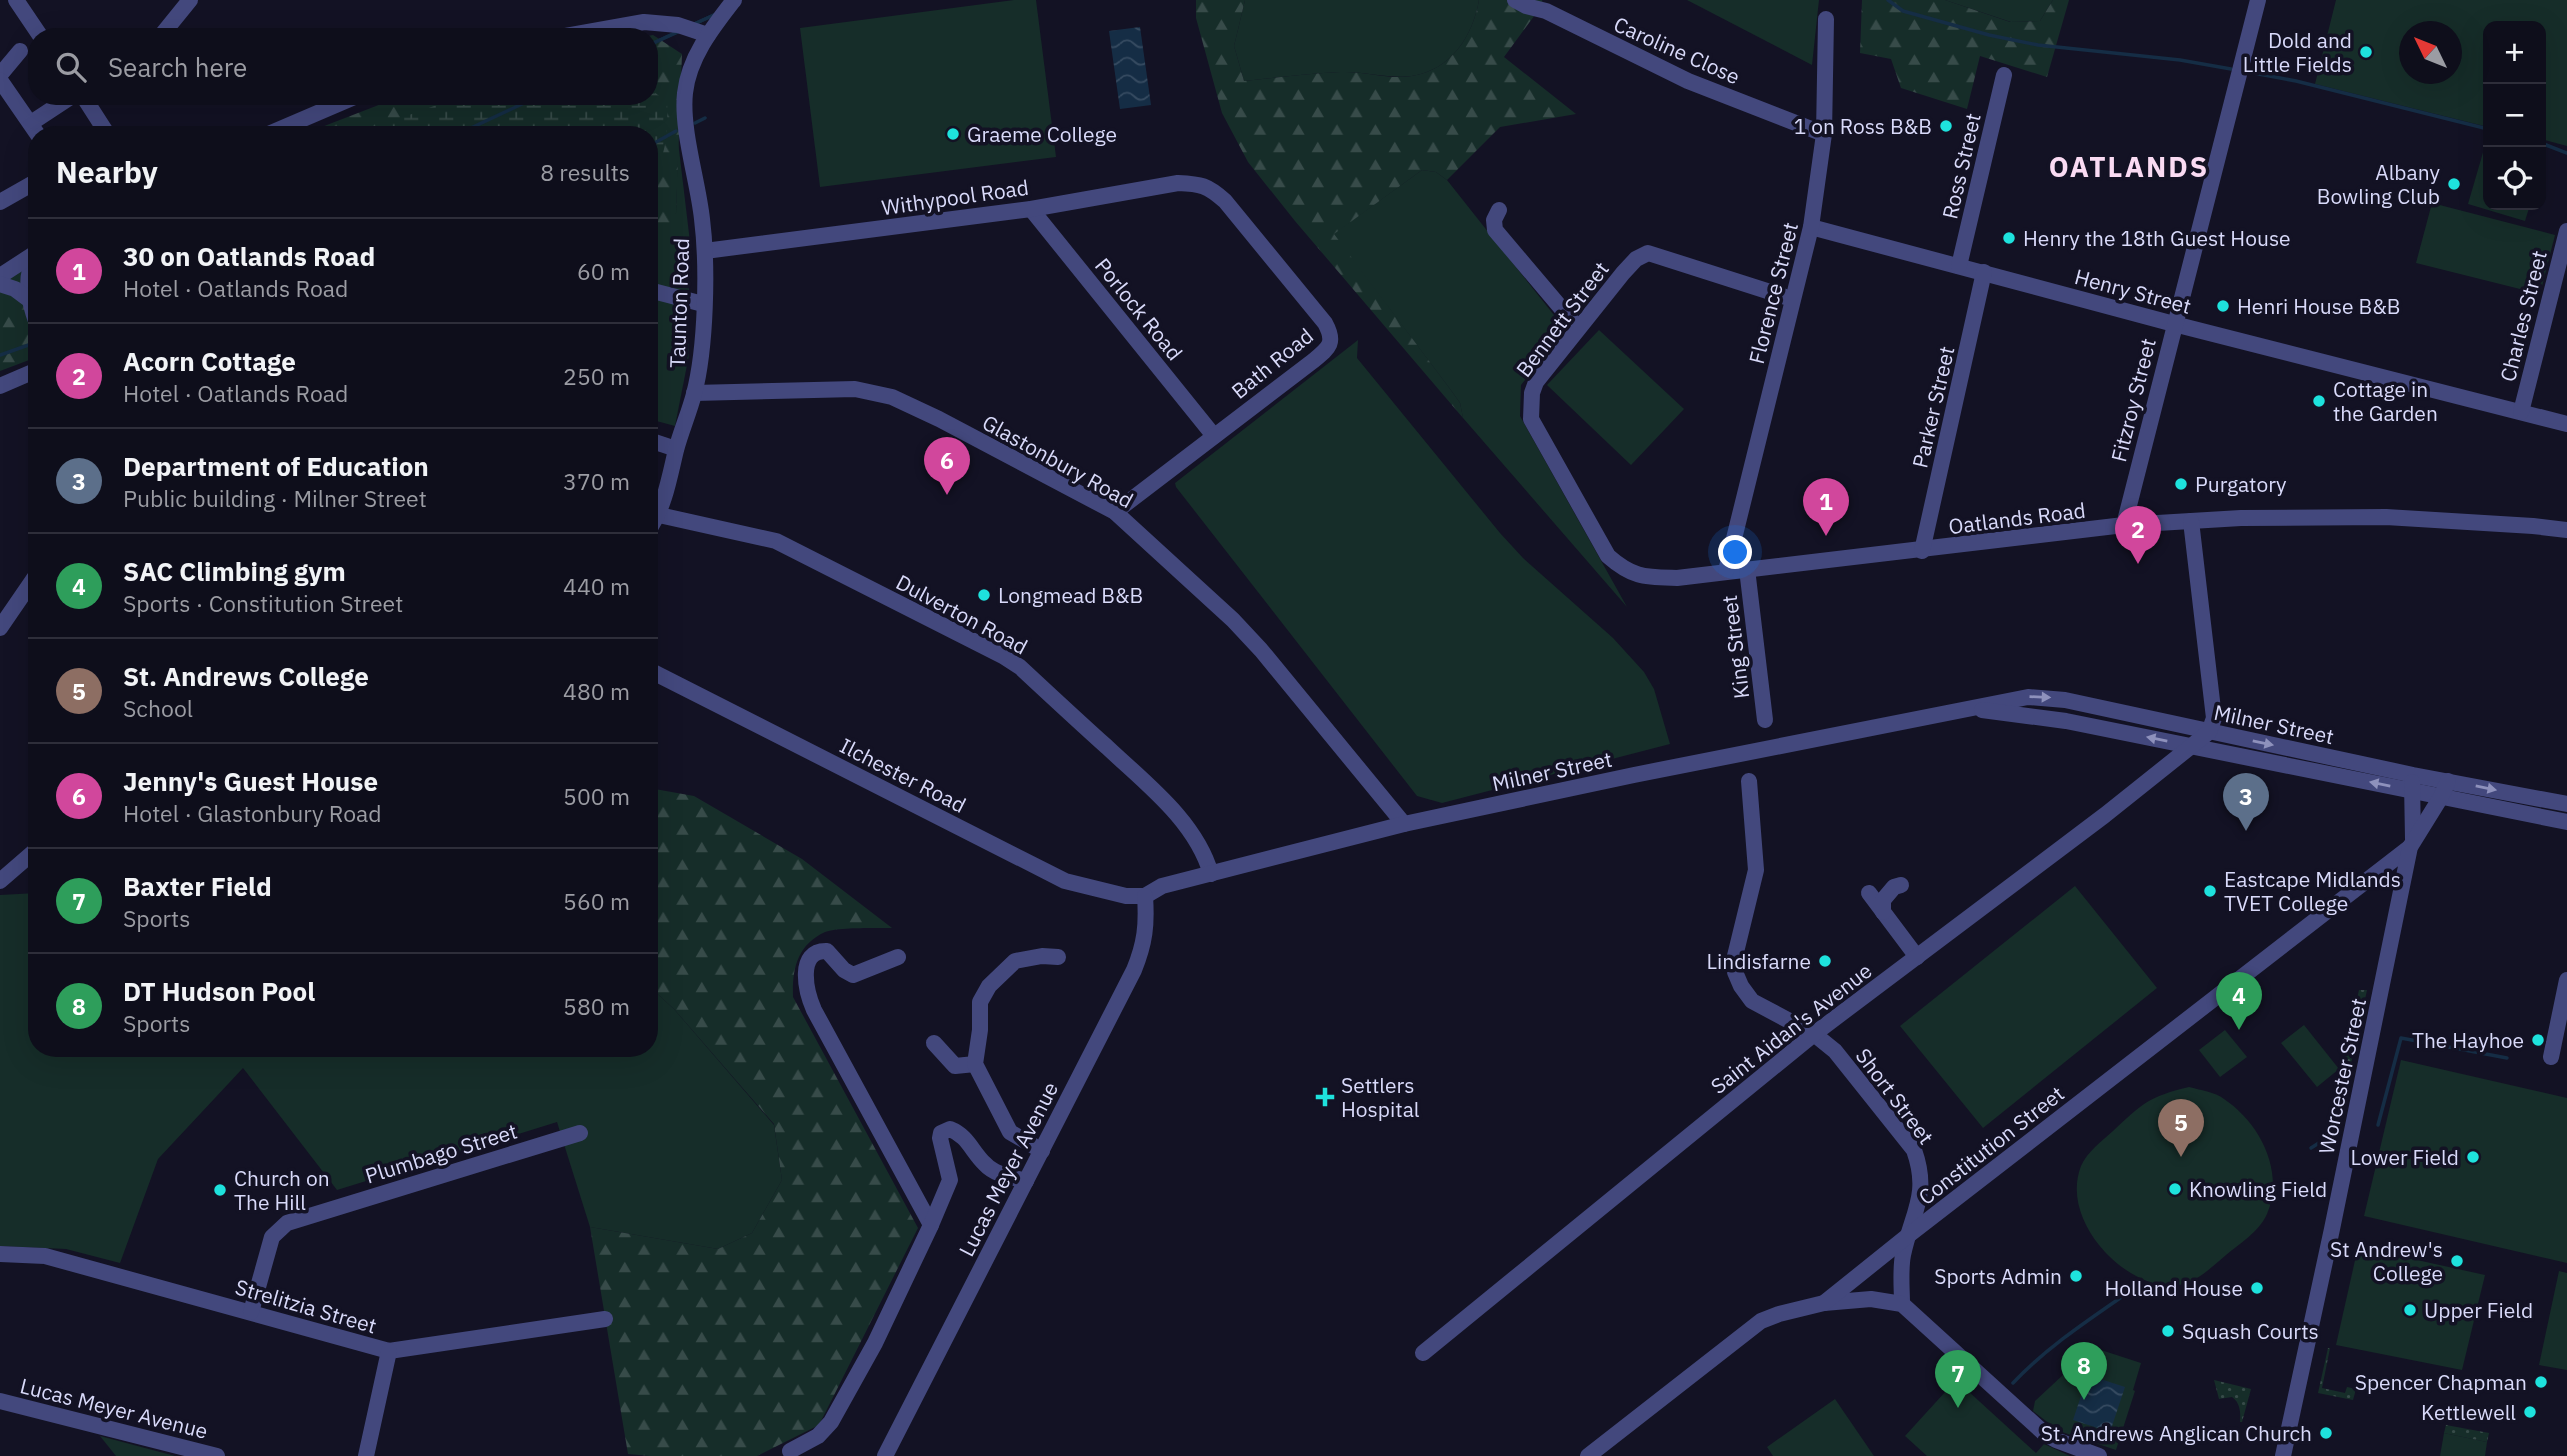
<!DOCTYPE html>
<html lang="en">
<head>
<meta charset="utf-8">
<style>
	body { margin:0; font-family:"IBM Plex Sans",sans-serif; background:#171724; color:#f1f3f6 }
	.controls { position:absolute; right:21px; top:21px; display:grid; overflow:hidden; border-radius:14px; box-shadow:0 7px 28px #0002 }
	.controls button { width:63px; height:63px; display:grid; place-items:center; padding:0; border:0; border-bottom:2px solid #2e2e3a; background:#0e0e1b; color:#f1f3f6; font:35px sans-serif }
	.compass { position:absolute; left:2399px; top:21px; width:63px; height:63px; border-radius:50%; background:#0e0e1b; box-shadow:0 7px 28px #0002; rotate:313deg }
	.you { position:absolute; left:1736px; top:553px; width:24px; height:24px; margin:-18px; border:5px solid #fff; border-radius:50%; background:#1a73e8; box-shadow:0 0 0 10px #1a73e833 }
	.badge { display:grid; place-items:center; width:46px; height:46px; border-radius:50%; background:#7c3aed; color:#fff; font-size:23px; font-weight:700 }
	.pin { position:absolute; translate:-50% -58px; filter:drop-shadow(0 2px 4px #0008) }
	.pin::after { content:''; position:absolute; top:37px; width:24px; height:21px; background:inherit; clip-path:polygon(0 0,100% 0,50% 100%) }
	.list { margin:0; padding:0; list-style:none }
	h2 { display:flex; justify-content:space-between; align-items:center; height:91px; margin:0; padding:0 28px; font-size:30px }
	h2 small { font-size:23px; font-weight:400; color:#9b9ca3 }
	.list li { display:grid; grid-template-columns:46px 1fr auto; gap:21px; align-items:center; box-sizing:border-box; height:105px; padding:0 28px; border-top:2px solid #2e2e3a }
	.list b { display:block; font-size:26px; white-space:nowrap }
	.list p { margin:0; font-size:23px; white-space:nowrap; color:#9b9ca3 }
	.list em { font-size:23px; font-style:normal; color:#9b9ca3 }
	.icon { flex:none; width:38px; height:38px; fill:none; stroke:currentColor; stroke-width:2; stroke-linecap:round; stroke-linejoin:round }
	.map { position:relative; flex:none; width:2567px; height:1456px; overflow:hidden }
	.search { position:absolute; background:#0e0e1b; box-shadow:0 7px 28px #0002; left:28px; top:28px; width:630px; height:77px; display:flex; align-items:center; gap:18px; box-sizing:border-box; padding:0 24px; border-radius:28px; color:#9b9ca3; font-size:26px }
	.panel { position:absolute; background:#0e0e1b; box-shadow:0 7px 28px #0002; left:28px; top:126px; width:630px; height:931px; border-radius:28px }
	.map>svg:first-child { display:block }
</style>
</head>
<body>
<div class="map">
<svg width="2567" height="1456" viewBox="0 0 2567 1456">
	<defs>
		<pattern id="forest-firs" width="22" height="20" patternUnits="userSpaceOnUse" patternTransform="scale(1.75)"><rect width="22" height="20" fill="#162d29"/><path d="M5 1l3.5 6h-7zM16 11l3.5 6h-7z" fill="#374b49"/></pattern>
		<pattern id="wetland-marsh" width="20" height="14" patternUnits="userSpaceOnUse" patternTransform="scale(1.75)"><rect width="20" height="14" fill="#162d29"/><path d="M1 5h8M5 5V1M11 12h8M15 12V8" fill="none" stroke="#374b49"/></pattern>
		<pattern id="garden-dots" width="8" height="8" patternUnits="userSpaceOnUse" patternTransform="scale(1.75)"><rect width="8" height="8" fill="#162d29"/><path d="M2 2h.1M6 6h.1" fill="none" stroke="#374b49" stroke-width="1.8" stroke-linecap="round"/></pattern>
		<pattern id="water-waves" width="16" height="10" patternUnits="userSpaceOnUse" patternTransform="scale(1.75)"><rect width="16" height="10" fill="#152d45"/><path d="M0 5q4-4 8 0t8 0" fill="none" stroke="#364b61"/></pattern>
	</defs>
	<rect width="100%" height="100%" fill="#131224"/>
	<g fill="#162d29" fill-rule="evenodd">
		<polygon points="1014,0 1036,0 1056,157 820,187 800,28"/>
		<path d="M1245 0H1479C1473 36 1451 70 1412 76 1389 79 1364 71 1341 72 1309 73 1276 78 1244 81L1234 46Z"/>
		<polygon points="1687,0 1819,0 1812,65"/>
		<polygon points="1945,0 2053,0 2040,21 2011,22"/>
		<path d="M2336 0H2567V146L2541 139V26H2488V127L2315 84ZM2410 32H2452V74H2410Z"/>
		<polygon points="678,141 690,242 689,293 649,284 649,234 653,236 676,213"/>
		<polygon points="2484,149 2488,150 2488,205 2530,205 2525,221 2468,204"/>
		<polygon points="1422,170 1436,172 1447,180 1565,329 1521,385 1520,416 1627,607 1463,418 1460,403 1450,389 1333,234"/>
		<polygon points="2432,203 2555,235 2540,294 2416,263"/>
		<polygon points="649,296 675,303 689,311 689,355 675,426 649,419"/>
		<polygon points="1599,330 1684,409 1631,465 1547,385"/>
		<polygon points="1358,340 1357,358 1500,533 1523,558 1613,638 1644,672 1654,689 1670,744 1442,803 1417,796 1176,487 1175,483"/>
		<polygon points="2075,886 2157,988 1983,1128 1900,1026"/>
		<polygon points="37,893 37,1048 649,1048 649,986 674,1009 774,1125 782,1180 752,1233 718,1249 590,1227 557,1122 337,1190 243,1068 158,1159 120,1263 66,1249 0,1246 0,895"/>
		<polygon points="2304,1025 2339,1069 2317,1087 2281,1043"/>
		<polygon points="2225,1030 2247,1057 2220,1077 2199,1050"/>
		<polygon points="2401,1060 2567,1098 2567,1263 2364,1216"/>
		<path d="M2189 1087C2200 1090 2215 1092 2224 1099 2260 1123 2285 1172 2267 1214 2259 1232 2239 1244 2226 1255 2214 1265 2201 1278 2187 1283 2155 1294 2118 1269 2099 1245 2082 1223 2070 1195 2081 1166 2087 1152 2102 1141 2113 1131 2143 1103 2148 1097 2189 1087Z"/>
		<polygon points="2358,1247 2485,1275 2462,1370 2336,1345"/>
		<polygon points="2559,1271 2567,1273 2567,1370 2539,1365"/>
		<polygon points="2101,1350 2141,1363 2133,1390 2135,1391 2116,1450 2059,1431 2033,1411 2035,1401 2078,1361 2096,1367"/>
		<polygon points="1956,1380 2036,1453 2044,1444 2070,1456 1927,1456 1905,1436"/>
		<polygon points="1835,1399 1874,1456 1773,1456 1767,1447"/>
		<polygon points="2444,1433 2487,1442 2485,1456 2440,1456"/>
		<polygon points="100,1436 175,1456 116,1456"/>
	</g>
	<g fill="url(#forest-firs)">
		<path d="M1196 0H1245L1234 46 1244 81C1276 78 1309 73 1341 72 1364 71 1390 80 1412 76 1451 70 1473 36 1479 0H1542L1543 4 1504 57 1576 114 1500 127 1447 180 1436 172 1422 170 1334 234 1450 389 1460 403 1463 418 1295 221 1248 162 1222 113 1196 18Z"/>
		<polygon points="1862,0 1945,0 2010,22 2040,21 2053,0 2069,0 2047,77 1980,56 1967,109 1901,88 1891,59 1860,53"/>
		<polygon points="653,35 682,54 676,213 669,231 653,236 649,234 649,135 301,135 402,96 649,96 649,37 644,37"/>
		<polygon points="37,263 37,357 0,371 0,267"/>
		<path d="M649 788 694 796 802 859 892 928C877 928 836 927 825 932 797 945 792 969 793 997L918 1228 819 1425 757 1456H650L628 1454 590 1227 718 1249 752 1233 782 1180 774 1124 674 1009 649 986Z"/>
	</g>
	<path fill="url(#wetland-marsh)" d="M649 88 667 102C668 124 668 161 649 177V135L359 133 462 96H649Z"/>
	<g fill="url(#garden-dots)">
		<polygon points="2359,990 2367,990 2338,1124 2331,1117"/>
		<polygon points="2328,1348 2330,1348 2322,1388 2345,1393 2347,1387 2356,1389 2353,1400 2318,1393"/>
		<path d="M2214 1380 2251 1389 2242 1422H2240C2241 1413 2240 1402 2232 1397L2219 1399Z"/>
		<polygon points="2446,1425 2489,1433 2487,1442 2444,1433"/>
	</g>
	<g fill="url(#water-waves)">
		<polygon points="1140,27 1151,105 1120,109 1109,31"/>
		<polygon points="2088,1375 2125,1387 2110,1432 2073,1420"/>
	</g>
	<g fill="none" stroke-linecap="round" stroke-linejoin="round">
		<g stroke="#152d45" stroke-width="3.5">
			<polyline points="1888,0 1903,11 1989,35 2038,45 2180,60 2231,69"/>
			<polyline points="694,24 716,14"/>
			<polyline points="692,25 714,15"/>
			<polyline points="649,45 679,31"/>
			<polyline points="649,45 678,32"/>
			<polyline points="2248,72 2296,81 2488,129"/>
			<polyline points="695,123 705,118"/>
			<polyline points="456,135 539,96"/>
			<polyline points="2541,143 2567,153"/>
			<polyline points="649,146 676,131"/>
			<polyline points="0,355 37,342"/>
			<polyline points="2378,1125 2401,1038 2507,1058"/>
			<polyline points="2311,1148 2336,1132"/>
			<path d="M2013 1383C2049 1345 2093 1317 2136 1287"/>
		</g>
		<g stroke="#43487d" stroke-width="16">
			<polyline points="16,0 41,37"/>
			<polyline points="1515,0 1526,6 1546,11 1688,81 1824,134"/>
			<polyline points="160,37 190,0"/>
			<polyline points="560,37 644,22 678,25 708,35"/>
			<polyline points="0,75 20,51"/>
			<polyline points="0,80 38,135"/>
			<polyline points="83,96 108,135"/>
			<polyline points="31,123 72,96"/>
			<polyline points="266,135 357,96"/>
			<polyline points="0,202 37,181"/>
			<polyline points="1031,209 1214,436"/>
			<polyline points="1499,210 1494,220 1495,230 1578,328"/>
			<polyline points="1811,227 2174,324 2567,424"/>
			<path d="M705 251 1031 209 1178 183C1201 184 1207 185 1225 201L1325 323C1336 343 1329 348 1313 361L1115 512"/>
			<path d="M37 255C22 276 29 302 37 324"/>
			<polyline points="1959,266 2004,75"/>
			<polyline points="0,276 37,252"/>
			<polyline points="0,284 15,289 27,298"/>
			<polyline points="649,290 703,304"/>
			<path d="M1792 299 1648 253 1636 259 1623 273 1536 382 1532 393 1531 419 1608 556C1633 578 1645 577 1677 578L2124 525 2241 518 2386 517 2533 526 2567 530"/>
			<polyline points="0,386 37,370"/>
			<polyline points="694,393 855,389 892,397 939,419 1115,512 1233,620 1261,650 1404,824"/>
			<polyline points="2521,412 2567,231"/>
			<polyline points="649,440 676,449"/>
			<path d="M659 515 776 541 1003 656 1020 667C1049 694 1078 721 1107 747 1145 783 1196 821 1211 874"/>
			<polyline points="2124,525 2258,0"/>
			<path d="M649 530C665 505 669 479 676 450 681 431 689 413 694 394 706 348 708 267 702 219 698 181 681 130 685 93 689 57 713 27 734 0"/>
			<polyline points="1922,551 1984,272"/>
			<polyline points="1747,569 1765,720"/>
			<polyline points="1726,571 1811,227 1824,134 1826,19"/>
			<polyline points="0,628 37,574"/>
			<polyline points="649,670 1065,881 1126,896 1145,896 1162,886 1404,824 1634,775 2028,697 2065,700 2413,775 2567,804"/>
			<polyline points="1982,710 2066,721 2567,822"/>
			<path d="M1749 781 1756 870 1735 956V972L1741 986 1752 1001 1814 1034 1835 1051 1914 1150C1930 1195 1912 1212 1903 1255 1900 1270 1902 1289 1902 1304"/>
			<polyline points="2412,782 2413,839"/>
			<polyline points="0,881 37,849"/>
			<polyline points="1869,893 1917,957"/>
			<polyline points="1883,912 1883,900 1894,887 1901,885"/>
			<path d="M898 957 853 975 844 970 827 951C796 950 806 992 814 1010L931 1225"/>
			<polyline points="934,1043 955,1066 975,1064"/>
			<polyline points="2551,1057 2567,980"/>
			<polyline points="1042,1151 1010,1132 975,1064 980,1030 980,1002 989,986 1015,961 1042,956 1058,957"/>
			<polyline points="0,1254 45,1256 389,1351 605,1319"/>
			<polyline points="1824,1303 1871,1299 1902,1304 2045,1434 2056,1440 2099,1456"/>
			<polyline points="251,1312 272,1237 287,1223 580,1133"/>
			<polyline points="1423,1353 1814,1034 2105,815 2209,732 2214,718 2191,521"/>
			<polyline points="0,1401 217,1456"/>
			<path d="M790 1451 818 1436 831 1422 875 1343 931 1225 950 1180 940 1138 941 1133 950 1129C968 1136 972 1152 985 1164 995 1175 1012 1177 1026 1181"/>
			<polyline points="366,1456 389,1351"/>
			<path d="M885 1456 1134 970C1145 943 1147 925 1145 896"/>
			<polyline points="1588,1456 1761,1321 1779,1314 1824,1303 1910,1234 2410,847"/>
			<polyline points="2283,1456 2332,1229 2410,847 2441,797 2448,781"/>
		</g>
	</g>
	<defs><path id="oneway-solid" d="M-6-.8H1V-3.2L6.5 0L1 3.2V.8H-6Z" transform="scale(1.75)"/></defs>
	<g fill="#8e91bc">
		<use href="#oneway-solid" transform="translate(2040 697) rotate(2)"/>
		<use href="#oneway-solid" transform="translate(2157 739) rotate(-169)"/>
		<use href="#oneway-solid" transform="translate(2263 743) rotate(12)"/>
		<use href="#oneway-solid" transform="translate(2380 784) rotate(-169)"/>
		<use href="#oneway-solid" transform="translate(2486 788) rotate(11)"/>
	</g>
	<g fill="#1ee2dd" stroke="#131224" stroke-width="2.5">
		<circle cx="2366" cy="52" r="7"/>
		<circle cx="1946" cy="126" r="7"/>
		<circle cx="953" cy="134" r="7"/>
		<circle cx="2454" cy="184" r="7"/>
		<circle cx="2009" cy="238" r="7"/>
		<circle cx="2223" cy="306" r="7"/>
		<circle cx="2319" cy="401" r="7"/>
		<circle cx="2181" cy="484" r="7"/>
		<circle cx="984" cy="595" r="7"/>
		<circle cx="2210" cy="891" r="7"/>
		<circle cx="1825" cy="961" r="7"/>
		<circle cx="2538" cy="1040" r="7"/>
		<path d="M1321.5 1086.5h7v7h7v7h-7v7h-7v-7h-7v-7h7z"/>
		<circle cx="2473" cy="1157" r="7"/>
		<circle cx="2175" cy="1189" r="7"/>
		<circle cx="220" cy="1190" r="7"/>
		<circle cx="2457" cy="1261" r="7"/>
		<circle cx="2076" cy="1276" r="7"/>
		<circle cx="2257" cy="1288" r="7"/>
		<circle cx="2410" cy="1310" r="7"/>
		<circle cx="2168" cy="1331" r="7"/>
		<circle cx="2541" cy="1382" r="7"/>
		<circle cx="2530" cy="1412" r="7"/>
		<circle cx="2326" cy="1433" r="7"/>
	</g>
	<g text-anchor="middle" dominant-baseline="central" stroke-width="7" stroke-linejoin="round" paint-order="stroke">
		<g font-size="21" fill="#d9dafa" stroke="#131224" text-anchor="end">
			<text x="2352" y="40">Dold and<tspan x="2352" dy="24">Little Fields</tspan></text>
			<text x="1932" y="126">1 on Ross B&amp;B</text>
			<text x="967" y="134" text-anchor="start">Graeme College</text>
			<text x="2440" y="172">Albany<tspan x="2440" dy="24">Bowling Club</tspan></text>
			<text x="2023" y="238" text-anchor="start">Henry the 18th Guest House</text>
			<text x="2237" y="306" text-anchor="start">Henri House B&amp;B</text>
			<text x="2333" y="389" text-anchor="start">Cottage in<tspan x="2333" dy="24">the Garden</tspan></text>
			<text x="2195" y="484" text-anchor="start">Purgatory</text>
			<text x="998" y="595" text-anchor="start">Longmead B&amp;B</text>
			<text x="2224" y="879" text-anchor="start">Eastcape Midlands<tspan x="2224" dy="24">TVET College</tspan></text>
			<text x="1811" y="961">Lindisfarne</text>
			<text x="2524" y="1040">The Hayhoe</text>
			<text x="1341" y="1085" text-anchor="start">Settlers<tspan x="1341" dy="24">Hospital</tspan></text>
			<text x="2459" y="1157">Lower Field</text>
			<text x="234" y="1178" text-anchor="start">Church on<tspan x="234" dy="24">The Hill</tspan></text>
			<text x="2189" y="1189" text-anchor="start">Knowling Field</text>
			<text x="2443" y="1249">St Andrew's<tspan x="2443" dy="24">College</tspan></text>
			<text x="2062" y="1276">Sports Admin</text>
			<text x="2243" y="1288">Holland House</text>
			<text x="2424" y="1310" text-anchor="start">Upper Field</text>
			<text x="2182" y="1331" text-anchor="start">Squash Courts</text>
			<text x="2527" y="1382">Spencer Chapman</text>
			<text x="2516" y="1412">Kettlewell</text>
			<text x="2312" y="1433">St. Andrews Anglican Church</text>
		</g>
		<g font-size="21" fill="#d9dafa" stroke="#131224">
			<text transform="translate(1677 50) rotate(24)">Caroline Close</text>
			<text transform="translate(1961 166) rotate(-77)">Ross Street</text>
			<text transform="translate(955 197) rotate(-8)">Withypool Road</text>
			<text transform="translate(2133 291) rotate(15)">Henry Street</text>
			<text transform="translate(1773 293) rotate(-76)">Florence Street</text>
			<text transform="translate(679 303) rotate(-88)">Taunton Road</text>
			<text transform="translate(1139 309) rotate(51)">Porlock Road</text>
			<text transform="translate(2523 316) rotate(-76)">Charles Street</text>
			<text transform="translate(1562 319) rotate(-53)">Bennett Street</text>
			<text transform="translate(1272 363) rotate(-39)">Bath Road</text>
			<text transform="translate(2133 400) rotate(-76)">Fitzroy Street</text>
			<text transform="translate(1933 407) rotate(-77)">Parker Street</text>
			<text transform="translate(1058 461) rotate(29)">Glastonbury Road</text>
			<text transform="translate(2017 518) rotate(-7)">Oatlands Road</text>
			<text transform="translate(962 614) rotate(28)">Dulverton Road</text>
			<text transform="translate(1735 647) rotate(-97)">King Street</text>
			<text transform="translate(2274 724) rotate(12)">Milner Street</text>
			<text transform="translate(1552 771) rotate(-12)">Milner Street</text>
			<text transform="translate(903 775) rotate(27)">Ilchester Road</text>
			<text transform="translate(1791 1028) rotate(-38)">Saint Aidan's Avenue</text>
			<text transform="translate(2342 1076) rotate(-78)">Worcester Street</text>
			<text transform="translate(1895 1096) rotate(53)">Short Street</text>
			<text transform="translate(1991 1145) rotate(-38)">Constitution Street</text>
			<text transform="translate(441 1153) rotate(-17)">Plumbago Street</text>
			<text transform="translate(1008 1169) rotate(-63)">Lucas Meyer Avenue</text>
			<text transform="translate(306 1306) rotate(16)">Strelitzia Street</text>
			<text transform="translate(114 1408) rotate(14)">Lucas Meyer Avenue</text>
		</g>
		<g font-size="28" font-weight="bold" letter-spacing="2" fill="#fadbf3" stroke="#131224">
			<text x="2129" y="166">OATLANDS</text>
		</g>
	</g>
</svg>
<div class="controls">
<button>+</button>
<button>−</button>
<button><svg class="icon" aria-label="locate" viewBox="0 0 24 24"><circle cx="12" cy="12" r="6"/><path d="M12 2v4M12 18v4M2 12h4M18 12h4"/></svg></button>
</div>
<svg class="compass" viewBox="-18 -18 36 36"><path d="M0-13l5 13h-10z" fill="#e53935"/><path d="M0 13l5-13h-10z" fill="#9b9ca3"/></svg>
<div class="you"></div>
<div class="pin badge" style="left:1826px;top:536px;background:#d1479c">1</div>
<div class="pin badge" style="left:2138px;top:564px;background:#d1479c">2</div>
<div class="pin badge" style="left:2246px;top:831px;background:#5c6f8a">3</div>
<div class="pin badge" style="left:2239px;top:1030px;background:#2e9e5b">4</div>
<div class="pin badge" style="left:2181px;top:1157px;background:#8d6e63">5</div>
<div class="pin badge" style="left:947px;top:495px;background:#d1479c">6</div>
<div class="pin badge" style="left:1958px;top:1408px;background:#2e9e5b">7</div>
<div class="pin badge" style="left:2084px;top:1400px;background:#2e9e5b">8</div>
<div class="search"><svg class="icon" aria-label="search" viewBox="0 0 24 24"><circle cx="10" cy="10" r="6"/><path d="M15 15l6 6"/></svg>Search here</div>
<section class="panel">
<h2>Nearby<small>8 results</small></h2>
<ul class="list">
<li><span class="badge" style="background:#d1479c">1</span><div><b>30 on Oatlands Road</b><p>Hotel · Oatlands Road</p></div><em>60 m</em></li>
<li><span class="badge" style="background:#d1479c">2</span><div><b>Acorn Cottage</b><p>Hotel · Oatlands Road</p></div><em>250 m</em></li>
<li><span class="badge" style="background:#5c6f8a">3</span><div><b>Department of Education</b><p>Public building · Milner Street</p></div><em>370 m</em></li>
<li><span class="badge" style="background:#2e9e5b">4</span><div><b>SAC Climbing gym</b><p>Sports · Constitution Street</p></div><em>440 m</em></li>
<li><span class="badge" style="background:#8d6e63">5</span><div><b>St. Andrews College</b><p>School</p></div><em>480 m</em></li>
<li><span class="badge" style="background:#d1479c">6</span><div><b>Jenny's Guest House</b><p>Hotel · Glastonbury Road</p></div><em>500 m</em></li>
<li><span class="badge" style="background:#2e9e5b">7</span><div><b>Baxter Field</b><p>Sports</p></div><em>560 m</em></li>
<li><span class="badge" style="background:#2e9e5b">8</span><div><b>DT Hudson Pool</b><p>Sports</p></div><em>580 m</em></li>
</ul>
</section>
</div>
</body>
</html>
